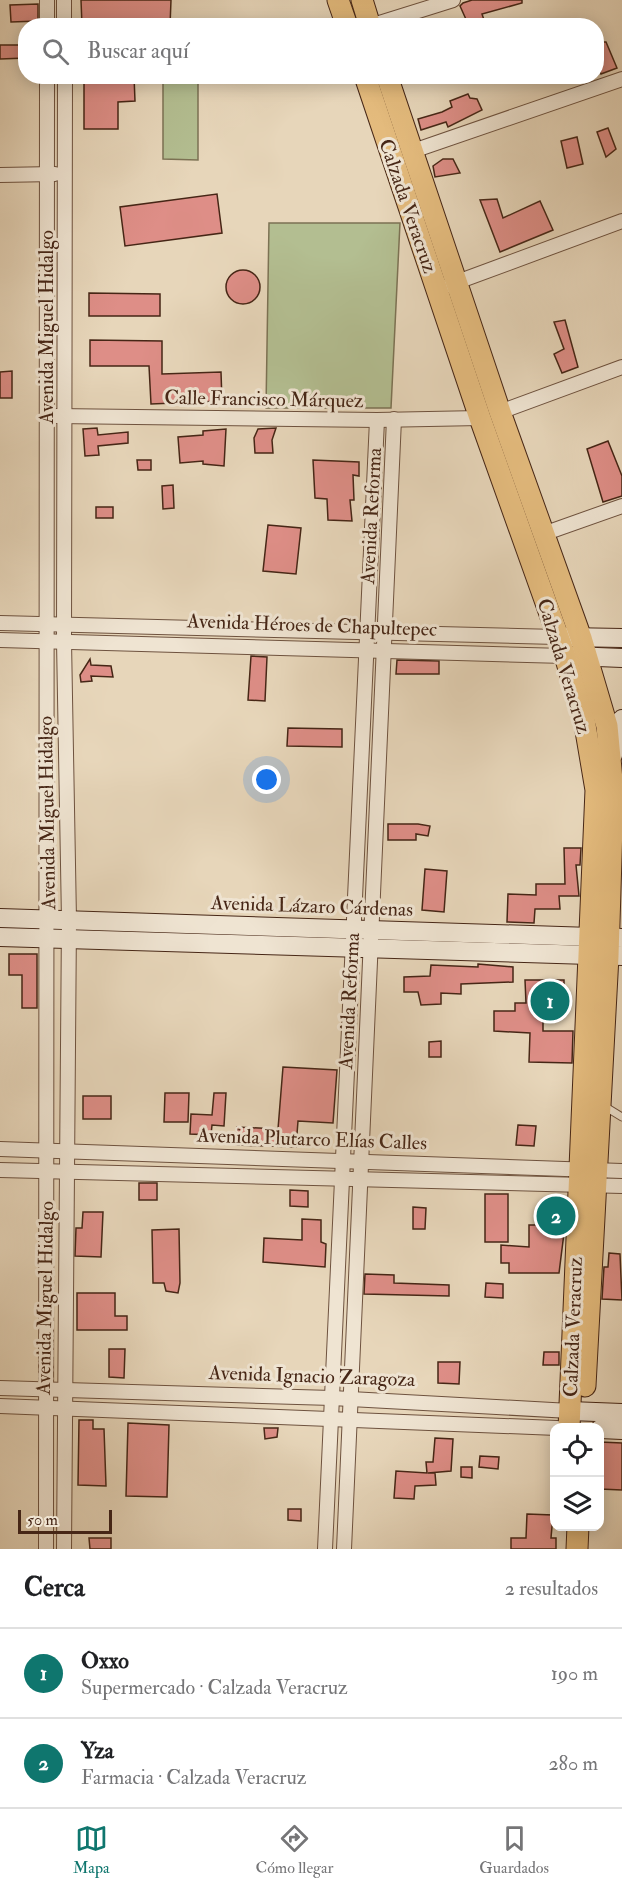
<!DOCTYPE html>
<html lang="es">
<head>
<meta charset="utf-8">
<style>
	body { margin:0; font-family:"IM FELL Double Pica",serif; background:#f2f2f2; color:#202124 }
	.controls { position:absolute; right:18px; bottom:18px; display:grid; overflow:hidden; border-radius:12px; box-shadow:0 3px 15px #0003 }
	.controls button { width:54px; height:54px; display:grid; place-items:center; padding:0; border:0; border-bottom:2px solid #e0e0e0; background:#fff; color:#202124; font:30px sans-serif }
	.scale { position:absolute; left:18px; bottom:15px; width:94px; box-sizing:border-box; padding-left:6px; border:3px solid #462616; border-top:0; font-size:16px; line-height:21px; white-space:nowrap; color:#462616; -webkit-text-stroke:4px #efe4d2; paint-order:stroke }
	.you { position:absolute; left:267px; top:780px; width:21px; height:21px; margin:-15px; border:4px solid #fff; border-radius:50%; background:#1a73e8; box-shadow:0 0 0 9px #1a73e833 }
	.badge { display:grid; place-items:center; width:39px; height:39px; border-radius:50%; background:#0f766e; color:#fff; font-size:20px; font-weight:700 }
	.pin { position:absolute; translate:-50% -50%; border:3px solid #fff; box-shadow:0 2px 6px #0006 }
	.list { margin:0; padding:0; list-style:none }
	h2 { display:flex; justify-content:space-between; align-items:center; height:78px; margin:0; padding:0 24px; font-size:26px }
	h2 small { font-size:20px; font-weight:400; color:#757577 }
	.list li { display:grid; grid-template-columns:39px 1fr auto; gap:18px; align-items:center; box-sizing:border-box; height:90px; padding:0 24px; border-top:2px solid #e0e0e0 }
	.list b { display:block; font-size:22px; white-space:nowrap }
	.list p { margin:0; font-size:20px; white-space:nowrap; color:#757577 }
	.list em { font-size:20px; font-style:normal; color:#757577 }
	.icon { flex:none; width:33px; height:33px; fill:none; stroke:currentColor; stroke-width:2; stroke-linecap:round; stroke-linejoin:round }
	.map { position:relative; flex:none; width:622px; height:1549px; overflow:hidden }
	.search { position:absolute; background:#fff; box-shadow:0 3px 15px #0003; left:18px; right:18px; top:18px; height:66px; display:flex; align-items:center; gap:15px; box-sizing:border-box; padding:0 21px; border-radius:24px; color:#757577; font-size:22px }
	.sheet { height:258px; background:#fff }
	nav { display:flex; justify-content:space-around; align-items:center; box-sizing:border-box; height:84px; border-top:2px solid #e0e0e0; background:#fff; font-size:16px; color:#757577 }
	nav a { display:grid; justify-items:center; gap:3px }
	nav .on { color:#0f766e }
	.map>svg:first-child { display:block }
</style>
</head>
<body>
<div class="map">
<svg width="622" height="1549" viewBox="0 0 622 1549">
	<rect width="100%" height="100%" fill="#e7d6ba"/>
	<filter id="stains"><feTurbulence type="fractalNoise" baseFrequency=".00333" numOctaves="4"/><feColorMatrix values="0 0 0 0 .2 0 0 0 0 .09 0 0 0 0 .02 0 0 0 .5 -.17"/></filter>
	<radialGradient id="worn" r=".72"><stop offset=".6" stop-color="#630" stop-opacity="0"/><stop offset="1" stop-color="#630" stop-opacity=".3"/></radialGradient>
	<g fill="#b3be91" stroke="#7c7254" stroke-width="1.5">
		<polygon points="163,77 198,77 198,160 163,159"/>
		<polygon points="269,223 400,223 391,408 266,408"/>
	</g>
	<g fill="#de8e87" stroke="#462616" stroke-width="1.5">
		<polygon points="81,0 171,0 170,26 82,26"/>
		<polygon points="472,0 522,0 522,3 482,14 486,26 469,26 460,6 463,3"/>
		<polygon points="38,4 38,21 11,22 10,5"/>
		<polygon points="597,42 606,42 617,68 601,74 597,63"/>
		<polygon points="0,45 26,45 26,58 0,59"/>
		<polygon points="84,76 134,76 135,101 118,102 118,129 84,129"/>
		<polygon points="468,94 470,98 477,99 482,110 448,127 446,122 421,130 418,119 442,112 452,107 450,101"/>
		<polygon points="608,128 616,149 606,157 597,132"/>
		<polygon points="577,137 583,164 567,168 561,141"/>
		<polygon points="443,159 453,159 460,173 435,177 433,166"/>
		<polygon points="217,194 222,233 125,246 120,207"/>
		<polygon points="497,199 503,218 540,201 553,230 500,252 480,200"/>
		<circle cx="243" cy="287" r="17"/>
		<polygon points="89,293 160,294 160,316 89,316"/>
		<polygon points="565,320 578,367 562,373 554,354 564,349 554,322"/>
		<polygon points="90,340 162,341 162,374 221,372 222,401 151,404 149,366 90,366"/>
		<polygon points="12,371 12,398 0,398 0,372"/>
		<polygon points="97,428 98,435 128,432 128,443 98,446 99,455 85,456 83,429"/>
		<polygon points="276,428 272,440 273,453 255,453 254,438 258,429"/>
		<polygon points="226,429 224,466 203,464 203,461 180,463 178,437 203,435 203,431"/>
		<polygon points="608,441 622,476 622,496 603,502 587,449"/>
		<polygon points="137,460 151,460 151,470 138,470"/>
		<polygon points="313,460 359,462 359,476 353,475 354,500 350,500 352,521 328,520 327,499 315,498"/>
		<polygon points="173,485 174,508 163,509 162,486"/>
		<rect x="96" y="507" width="17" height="11"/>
		<polygon points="268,525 301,528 296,574 263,571"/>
		<polygon points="251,656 267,657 265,701 248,700"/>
		<polygon points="90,659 91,665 111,666 113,677 91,676 92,681 81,682 80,675"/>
		<polygon points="397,660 439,661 439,674 396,674"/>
		<polygon points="288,728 342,729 342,747 287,746"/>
		<polygon points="388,824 418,824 430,826 428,836 416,834 416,840 388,840"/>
		<polygon points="564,848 581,848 580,865 576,865 579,896 559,896 560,909 535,909 534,923 507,922 508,894 536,895 536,884 565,884"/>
		<polygon points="425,869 447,871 444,912 422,910"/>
		<polygon points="9,954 37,954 37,1008 22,1008 22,975 9,975"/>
		<polygon points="478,964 513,967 513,982 461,984 461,994 441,993 441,1004 421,1005 418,992 404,992 404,977 430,976 431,965 478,967"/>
		<polygon points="525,980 564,980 564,1002 543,1002 543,1031 573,1031 572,1063 529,1062 530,1033 494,1031 494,1011 515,1011 515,1003 526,1003"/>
		<polygon points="441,1041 441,1057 429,1057 429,1042"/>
		<polygon points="283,1067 337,1070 333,1123 298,1121 296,1147 236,1145 237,1127 278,1129"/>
		<polygon points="165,1093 189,1093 188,1122 164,1122"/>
		<polygon points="214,1093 226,1093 224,1126 212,1125 211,1135 190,1134 191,1114 212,1115"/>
		<rect x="83" y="1096" width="28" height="23"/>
		<polygon points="518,1125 536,1126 534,1146 516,1145"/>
		<rect x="139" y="1183" width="18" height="17"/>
		<polygon points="290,1190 308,1191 308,1207 290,1206"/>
		<rect x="485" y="1194" width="23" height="48"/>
		<polygon points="413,1207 426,1208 425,1229 413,1229"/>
		<polygon points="83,1212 103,1212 101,1257 75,1256 76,1228 82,1228"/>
		<polygon points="302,1219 321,1220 321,1242 326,1244 325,1267 263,1262 264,1238 302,1240"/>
		<polygon points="529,1225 565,1225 559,1273 509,1273 509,1263 501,1263 501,1245 529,1247"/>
		<polygon points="179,1229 180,1283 178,1293 166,1291 164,1283 153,1283 152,1230"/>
		<polygon points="609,1253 620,1254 622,1300 602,1299 604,1267 608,1267"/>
		<polygon points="365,1274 394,1275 394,1283 449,1285 449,1296 364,1294"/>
		<polygon points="486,1283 503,1284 503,1298 485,1297"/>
		<polygon points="77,1293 115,1293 115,1316 127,1316 127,1330 77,1330"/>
		<polygon points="109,1349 125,1349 124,1378 109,1377"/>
		<polygon points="544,1352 559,1352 559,1365 543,1365"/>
		<polygon points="438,1362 460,1362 459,1384 438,1383"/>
		<polygon points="79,1420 93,1420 93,1429 104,1429 106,1486 78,1485"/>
		<polygon points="128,1423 169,1425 167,1497 126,1496"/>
		<polygon points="264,1428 278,1428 277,1437 265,1439"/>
		<polygon points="435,1438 453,1439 451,1471 428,1473 435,1473 436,1485 415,1486 414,1499 394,1498 396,1471 427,1473 426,1462 433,1462"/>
		<polygon points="600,1442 622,1443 622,1490 600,1489"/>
		<polygon points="480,1456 499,1457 498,1469 479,1467"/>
		<polygon points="461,1467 472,1467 472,1478 461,1477"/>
		<polygon points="288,1509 301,1509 301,1521 288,1520"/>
		<polygon points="527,1514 553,1515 551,1538 556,1538 556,1549 511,1549 511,1538 526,1538"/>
		<polygon points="89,1538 111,1538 111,1549 90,1549"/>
	</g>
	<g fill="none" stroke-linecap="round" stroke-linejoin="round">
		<g stroke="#6e523f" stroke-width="9">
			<polyline id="lane" points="604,1106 622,1117"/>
		</g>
		<g stroke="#6e523f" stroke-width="16">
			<g id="street">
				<polyline points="64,0 64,26"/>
				<polyline points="47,26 47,0"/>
				<polyline points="370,26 453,0"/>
				<polyline points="413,151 622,79"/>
				<polyline points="0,175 55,174"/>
				<polyline points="449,285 622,221"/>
				<polyline points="500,412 622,367"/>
				<polyline points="56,416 377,420 480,418"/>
				<polyline points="543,534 622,506"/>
				<polyline points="0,623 557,637"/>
				<polyline points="0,640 565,656"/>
				<polyline points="0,1149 622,1171"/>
				<polyline points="0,1170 622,1186"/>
				<polyline points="0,1388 332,1398 570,1411"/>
				<polyline points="0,1406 557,1428"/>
				<polyline points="46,1549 47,76"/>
				<polyline points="64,1549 69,920 64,641 65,76"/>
				<polyline points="325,1549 377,420"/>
				<polyline points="344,1549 394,419"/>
			</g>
		</g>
		<g stroke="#462616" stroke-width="20">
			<g id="secondary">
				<polyline points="567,637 622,638"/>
				<polyline points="573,656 622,658"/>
				<polyline points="613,755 622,719"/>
				<polyline points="0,918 622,938"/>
				<polyline points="0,937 622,956"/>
				<polyline points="570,1411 622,1413"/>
				<polyline points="600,1429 622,1430"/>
			</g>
		</g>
		<g stroke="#462616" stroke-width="23">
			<g id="primary">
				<polyline points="338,0 347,26"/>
				<polyline points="362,0 370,26"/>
				<polyline points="365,76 480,418 565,656 584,719 596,790 569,1428"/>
				<polyline points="387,76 500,412 581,638 607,726 613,791 608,956 585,1386"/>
				<polyline points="577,1549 578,1526"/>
			</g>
		</g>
		<use href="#lane" stroke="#efe4d2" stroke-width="7"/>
		<use href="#street" stroke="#efe4d2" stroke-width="14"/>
		<use href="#secondary" stroke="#efe4d2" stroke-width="18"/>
		<use href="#primary" stroke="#e4bb7d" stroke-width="21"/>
	</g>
	<g text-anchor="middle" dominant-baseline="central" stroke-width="6" stroke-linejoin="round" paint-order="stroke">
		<g font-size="20" fill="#462616" stroke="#efe4d2">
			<text transform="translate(408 206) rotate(71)">Calzada Veracruz</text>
			<text transform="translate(46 327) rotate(-90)">Avenida Miguel Hidalgo</text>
			<text transform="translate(264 399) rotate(1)">Calle Francisco Márquez</text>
			<text transform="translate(371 516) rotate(-87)">Avenida Reforma</text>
			<text transform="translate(312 625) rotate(2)">Avenida Héroes de Chapultepec</text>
			<text transform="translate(564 666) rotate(73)">Calzada Veracruz</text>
			<text transform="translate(47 813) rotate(-91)">Avenida Miguel Hidalgo</text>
			<text transform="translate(312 906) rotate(2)">Avenida Lázaro Cárdenas</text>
			<text transform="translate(349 1001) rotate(-87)">Avenida Reforma</text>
			<text transform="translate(312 1139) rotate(2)">Avenida Plutarco Elías Calles</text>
			<text transform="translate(45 1298) rotate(-89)">Avenida Miguel Hidalgo</text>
			<text transform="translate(573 1327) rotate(-88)">Calzada Veracruz</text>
			<text transform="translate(312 1376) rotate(2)">Avenida Ignacio Zaragoza</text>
		</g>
	</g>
	<rect width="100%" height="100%" filter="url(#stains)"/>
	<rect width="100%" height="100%" fill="url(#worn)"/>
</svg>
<div class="controls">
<button><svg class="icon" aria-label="locate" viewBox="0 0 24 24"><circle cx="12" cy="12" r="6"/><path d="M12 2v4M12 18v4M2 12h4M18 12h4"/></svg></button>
<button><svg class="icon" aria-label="layers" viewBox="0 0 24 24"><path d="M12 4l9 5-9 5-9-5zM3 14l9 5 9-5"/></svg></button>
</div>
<div class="scale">50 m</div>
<div class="you"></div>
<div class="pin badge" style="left:550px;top:1001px">1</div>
<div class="pin badge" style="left:556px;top:1216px">2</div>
<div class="search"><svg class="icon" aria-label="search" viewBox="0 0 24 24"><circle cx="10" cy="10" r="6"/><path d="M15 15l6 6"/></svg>Buscar aquí</div>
</div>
<section class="sheet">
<h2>Cerca<small>2 resultados</small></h2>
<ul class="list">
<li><span class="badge">1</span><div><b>Oxxo</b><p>Supermercado · Calzada Veracruz</p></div><em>190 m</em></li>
<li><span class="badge">2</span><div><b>Yza</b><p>Farmacia · Calzada Veracruz</p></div><em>280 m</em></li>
</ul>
</section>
<nav>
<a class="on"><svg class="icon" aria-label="map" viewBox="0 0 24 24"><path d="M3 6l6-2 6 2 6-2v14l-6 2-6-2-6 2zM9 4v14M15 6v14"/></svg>Mapa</a>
<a><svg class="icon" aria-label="directions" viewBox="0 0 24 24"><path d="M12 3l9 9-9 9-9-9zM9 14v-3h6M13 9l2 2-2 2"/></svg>Cómo llegar</a>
<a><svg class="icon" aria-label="saved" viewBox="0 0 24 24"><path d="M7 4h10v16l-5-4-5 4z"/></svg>Guardados</a>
</nav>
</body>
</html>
